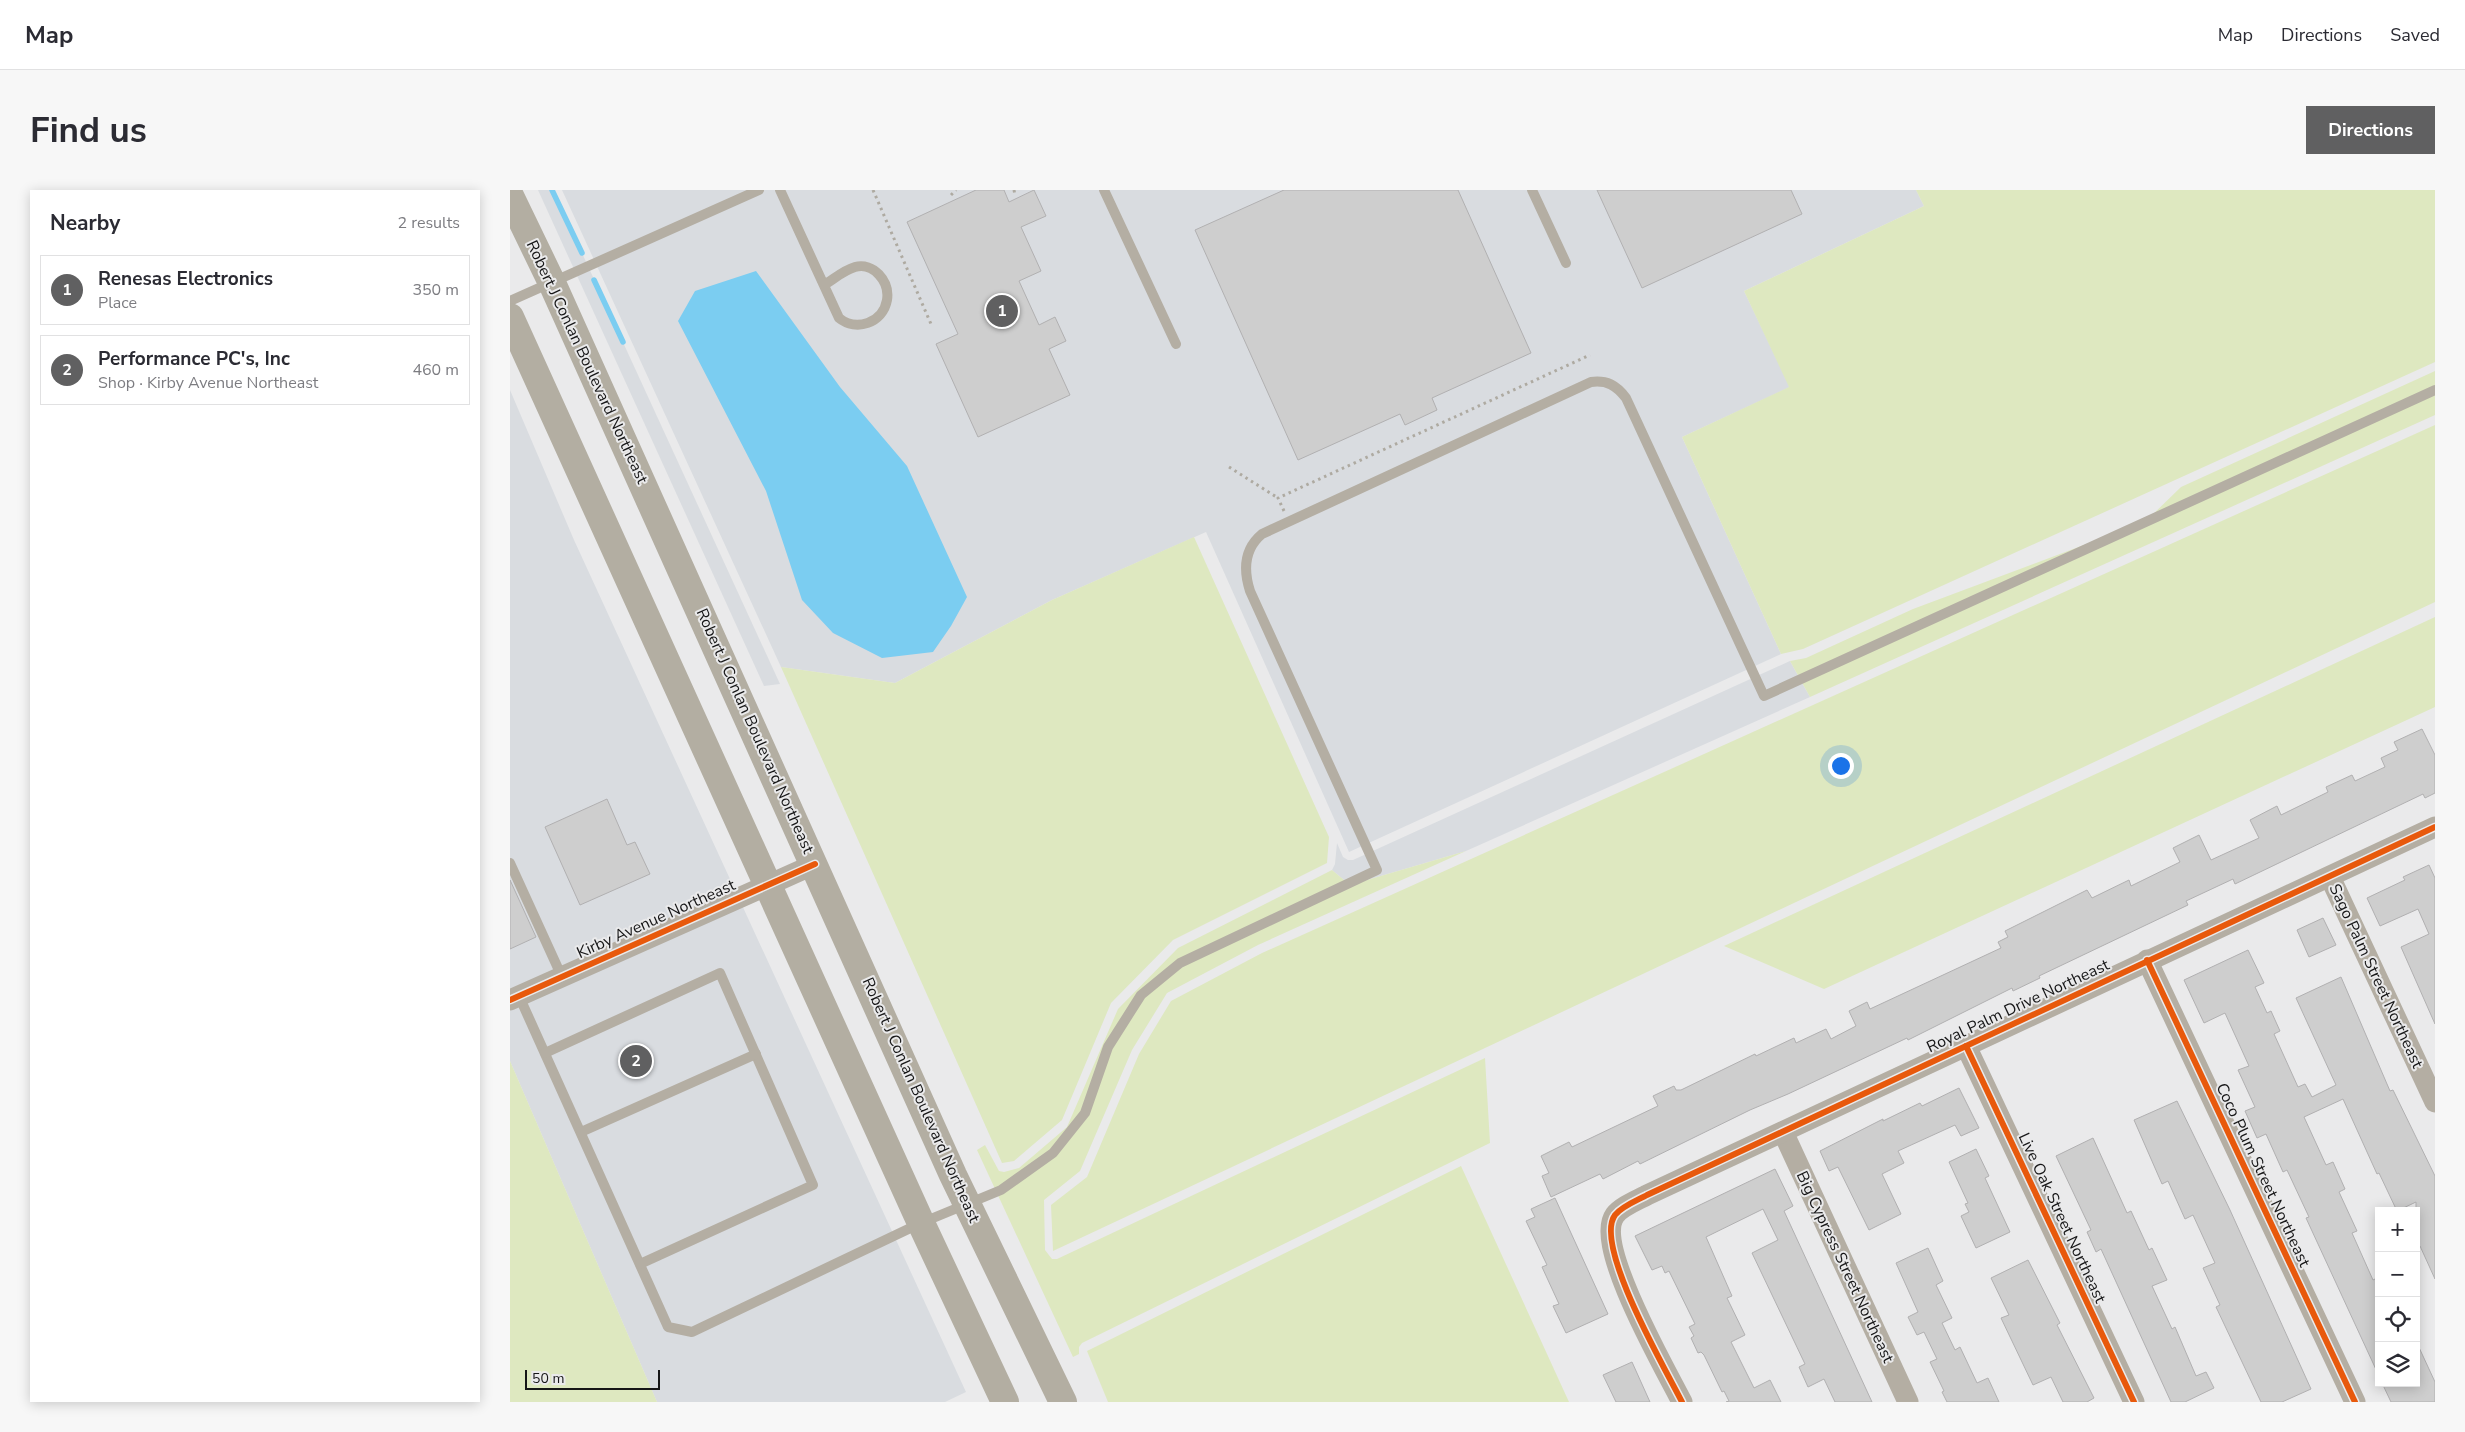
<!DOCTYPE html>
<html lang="en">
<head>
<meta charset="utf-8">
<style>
	body { margin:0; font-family:"Nunito Sans",sans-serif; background:#f7f7f7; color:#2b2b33 }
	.controls { position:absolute; right:15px; bottom:15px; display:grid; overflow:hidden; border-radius:0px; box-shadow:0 2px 12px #0003 }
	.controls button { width:45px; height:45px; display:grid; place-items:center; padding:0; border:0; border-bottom:1px solid #e1e1e2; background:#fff; color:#2b2b33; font:25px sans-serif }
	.scale { position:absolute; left:15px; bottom:12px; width:135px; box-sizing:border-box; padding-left:5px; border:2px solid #161617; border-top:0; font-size:14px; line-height:18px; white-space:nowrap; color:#161617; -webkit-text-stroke:4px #eaeaeb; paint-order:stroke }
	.you { position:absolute; left:1330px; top:575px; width:18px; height:18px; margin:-12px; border:4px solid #fff; border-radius:50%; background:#1a73e8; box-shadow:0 0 0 8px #1a73e833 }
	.badge { display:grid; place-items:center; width:32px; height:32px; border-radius:50%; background:#606061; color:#fff; font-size:16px; font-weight:700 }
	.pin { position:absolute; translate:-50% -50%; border:2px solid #fff; box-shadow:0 1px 5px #0006 }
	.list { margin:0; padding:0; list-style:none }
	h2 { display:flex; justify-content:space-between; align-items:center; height:65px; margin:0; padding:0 20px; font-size:21px }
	h2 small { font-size:16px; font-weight:400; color:#7c7c81 }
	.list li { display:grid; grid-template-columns:32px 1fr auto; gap:15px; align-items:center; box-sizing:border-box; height:70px; margin:0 10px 10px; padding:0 10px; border:1px solid #e1e1e2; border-radius:0px }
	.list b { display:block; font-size:19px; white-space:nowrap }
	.list p { margin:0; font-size:16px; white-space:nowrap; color:#7c7c81 }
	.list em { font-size:16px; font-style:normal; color:#7c7c81 }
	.icon { flex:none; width:28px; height:28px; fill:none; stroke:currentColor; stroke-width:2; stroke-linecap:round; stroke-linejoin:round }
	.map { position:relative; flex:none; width:1925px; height:1212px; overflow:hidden; border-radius:0px }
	header { display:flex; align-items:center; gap:30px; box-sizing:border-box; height:70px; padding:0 25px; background:#fff; border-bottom:1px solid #e1e1e2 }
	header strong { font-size:24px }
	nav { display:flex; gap:28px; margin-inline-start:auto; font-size:18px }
	.intro { display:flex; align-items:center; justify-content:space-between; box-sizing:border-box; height:120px; padding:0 30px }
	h1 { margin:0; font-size:35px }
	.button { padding:12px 22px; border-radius:0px; background:#606061; color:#fff; font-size:18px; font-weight:700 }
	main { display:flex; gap:30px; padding:0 30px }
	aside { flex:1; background:#fff; border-radius:0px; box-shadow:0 2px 12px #0003 }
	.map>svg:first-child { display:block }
</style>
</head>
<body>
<header>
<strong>Map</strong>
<nav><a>Map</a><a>Directions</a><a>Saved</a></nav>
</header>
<div class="intro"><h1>Find us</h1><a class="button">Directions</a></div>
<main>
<aside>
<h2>Nearby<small>2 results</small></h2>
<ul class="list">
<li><span class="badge">1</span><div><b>Renesas Electronics</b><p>Place</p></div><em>350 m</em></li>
<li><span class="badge">2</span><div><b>Performance PC's, Inc</b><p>Shop · Kirby Avenue Northeast</p></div><em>460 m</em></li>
</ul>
</aside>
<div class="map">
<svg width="1925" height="1212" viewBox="0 0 1925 1212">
	<rect width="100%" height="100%" fill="#eaeaeb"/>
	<g fill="#d9dce0">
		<polygon points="28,0 43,0 270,494 254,496"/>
		<polygon points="52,0 1406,0 1414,16 1234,101 1280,197 1172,247 1271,464 839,662 696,342 542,410 385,493 271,477"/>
		<polygon points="0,200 64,350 456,1202 435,1212 147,1212 0,871"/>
		<polygon points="1280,471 1300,507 956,661 840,695 822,680 825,674 827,653 833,667 838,670 843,670"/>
	</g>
	<g fill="#dee8c0">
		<polygon points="1406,0 1925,0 1925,172 1293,459 1271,464 1172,247 1279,197 1234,101 1414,16"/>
		<polygon points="1925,181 1925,225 1300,507 1280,471 1296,468 1403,419 1635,332 1671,297"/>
		<polygon points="1925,235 1925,412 543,1061 541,1015 577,987 629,864 661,811 752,763"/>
		<polygon points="684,347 819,647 817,673 663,750 601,813 552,930 504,971 492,973 271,477 385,493 542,410"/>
		<polygon points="1925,427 1925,517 1314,799 1214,756"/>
		<polygon points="956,661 748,755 657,803 622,860 570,981 534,1010 535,1060 542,1069 547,1069 975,868 980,953 572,1153 569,1157 569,1164 563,1167 467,960 475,955 489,981 494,982 509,978 557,937 608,819 668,758 822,680 840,695"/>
		<polygon points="0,871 147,1212 0,1212"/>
		<polygon points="951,976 1059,1212 598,1212 577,1161"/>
	</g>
	<polygon fill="#7bcdf1" points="246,81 330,197 397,276 457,407 441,436 423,462 372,468 323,443 292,410 256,301 168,131 185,101"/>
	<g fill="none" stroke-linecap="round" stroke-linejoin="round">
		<g stroke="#7bcdf1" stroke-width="5.5">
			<polyline points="42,0 72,63"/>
			<polyline points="84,90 113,152"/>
		</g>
	</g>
	<g fill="#cecece" stroke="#b1b0b1">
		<polygon points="466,0 494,0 499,12 524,0 536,26 511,37 531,81 509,91 529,135 545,127 556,151 539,159 560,205 468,247 426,154 448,144 397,32"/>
		<polygon points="774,0 948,0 1021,163 922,208 927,220 895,235 890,224 788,270 685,40"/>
		<polygon points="1087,0 1281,0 1292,24 1132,98"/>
		<polygon points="1912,539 1925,565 1925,603 1915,608 1913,604 1725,694 1723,689 1676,711 1678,715 1529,786 1530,788 1503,801 1502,798 1398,850 1397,848 1278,904 1240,920 1130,974 1128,971 1093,989 1090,984 1041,1007 1032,986 1039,983 1031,966 1059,952 1062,957 1148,916 1143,906 1164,896 1166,900 1171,900 1245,864 1246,866 1284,848 1286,853 1316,839 1321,849 1346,836 1339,821 1357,812 1360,819 1491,758 1488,752 1498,747 1495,741 1577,700 1582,708 1619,690 1621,696 1670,672 1663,658 1689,645 1701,670 1749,648 1740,630 1767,616 1771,625 1818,602 1816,597 1842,585 1845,591 1875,577 1871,568 1888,560 1884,552"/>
		<polygon points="97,609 117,655 125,652 140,684 70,715 35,637"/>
		<polygon points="1919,675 1925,688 1925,834 1891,757 1919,744 1908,719 1870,736 1857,708 1895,690 1893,687"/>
		<polygon points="0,690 26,747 0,759"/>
		<polygon points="1813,728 1826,755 1799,767 1787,740"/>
		<polygon points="1738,760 1754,793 1745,797 1757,823 1761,821 1770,841 1764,844 1788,897 1795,894 1802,907 1826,895 1786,808 1831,787 1880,901 1883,900 1925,986 1925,1089 1910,1056 1906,1058 1906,1012 1887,1021 1869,983 1867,984 1833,909 1794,927 1816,975 1823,972 1835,999 1829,1002 1847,1041 1842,1043 1863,1090 1869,1087 1869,1186 1796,1028 1799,1027 1777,980 1773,982 1756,944 1747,948 1735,921 1745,917 1728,880 1739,876 1715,823 1694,833 1674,790"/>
		<polygon points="1449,898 1469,938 1451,946 1445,935 1388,961 1394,973 1372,984 1391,1024 1359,1040 1328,977 1319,981 1310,961 1373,929 1373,931 1410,913 1412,916"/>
		<polygon points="1667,911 1720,1020 1801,1199 1772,1212 1751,1212 1706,1117 1710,1115 1693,1078 1705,1073 1683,1025 1675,1029 1658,991 1652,994 1624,930"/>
		<polygon points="1583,948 1617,1023 1621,1021 1639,1060 1642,1058 1657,1090 1642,1096 1662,1139 1665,1137 1686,1186 1696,1182 1704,1198 1675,1212 1661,1212 1591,1059 1586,1062 1577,1042 1581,1040 1546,966"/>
		<polygon points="1466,959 1479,986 1475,988 1500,1042 1466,1058 1451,1026 1459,1022 1455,1014 1458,1013 1439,972"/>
		<polygon points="1265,979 1283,1016 1274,1021 1362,1212 1325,1212 1314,1189 1298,1197 1289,1177 1295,1174 1242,1063 1268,1050 1253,1019 1196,1047 1222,1106 1217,1108 1235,1145 1221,1152 1244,1198 1260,1190 1271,1212 1216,1212 1219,1211 1214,1201 1212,1202 1194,1165 1191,1162 1188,1163 1181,1148 1184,1146 1179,1137 1185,1134 1159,1081 1155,1083 1152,1076 1142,1080 1125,1046"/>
		<polygon points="1045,1008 1098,1124 1056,1143 1043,1116 1049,1114 1032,1077 1037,1075 1016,1031 1025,1027 1021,1019"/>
		<polygon points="1418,1058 1433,1091 1426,1095 1442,1128 1432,1133 1445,1160 1450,1157 1467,1193 1478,1188 1489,1212 1437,1212 1432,1202 1434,1201 1420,1172 1427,1169 1414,1142 1407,1145 1398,1127 1408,1122 1386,1073"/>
		<polygon points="1518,1070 1550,1133 1547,1135 1584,1208 1577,1212 1553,1212 1541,1187 1523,1195 1491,1128 1499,1125 1481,1088"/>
		<polygon points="1906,1151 1925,1192 1925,1212 1881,1212 1872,1193 1906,1193"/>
		<polygon points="1122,1172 1140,1212 1106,1212 1093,1185"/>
	</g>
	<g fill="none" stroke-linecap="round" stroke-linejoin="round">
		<g stroke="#aeaaa1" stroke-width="3" stroke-dasharray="2.5 4" stroke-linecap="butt">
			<polyline points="363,0 421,134"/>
			<polyline points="504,0 505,5"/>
			<polyline points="441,5 446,0"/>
			<polyline points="719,277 768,308"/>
			<polyline points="774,321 768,308 1080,165"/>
		</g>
		<g stroke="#b4aea3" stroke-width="10">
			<path d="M270 0 329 128C346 142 373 133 377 110 380 91 363 72 345 77 334 80 324 89 314 95"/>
			<polyline points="594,0 666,154"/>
			<polyline points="1022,0 1056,73"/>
			<polyline points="0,111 249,0"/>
			<polyline points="0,673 52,787"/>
			<path d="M9 806 158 1137 182 1142 411 1033 491 1000 543 963 575 923 598 857 631 805 670 773 867 680 740 401C733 379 734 359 752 344L1081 192C1097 190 1106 195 1116 208L1254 506 1925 200"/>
			<polyline points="35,863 210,783 303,995 130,1074"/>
			<polyline points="71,942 246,864"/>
		</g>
		<g stroke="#b4aea3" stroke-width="21">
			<polyline points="1820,687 1925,912"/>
			<polyline points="1637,770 1845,1212"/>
			<polyline points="0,810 305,674"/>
			<polyline points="1456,856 1624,1212"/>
			<polyline points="1273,942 1398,1212"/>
			<path d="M1172 1212C1156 1180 1083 1055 1105 1025 1112 1016 1128 1010 1137 1005L1925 637"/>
		</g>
		<g stroke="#b3aea2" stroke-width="28">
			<polyline points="0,6 42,93 443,985 553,1212"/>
			<polyline points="0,127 411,1033 495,1212"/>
		</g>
		<g stroke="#eaeaeb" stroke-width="9">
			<g id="cycleway">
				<polyline points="1637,770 1845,1212"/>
				<polyline points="0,810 305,674"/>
				<polyline points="1456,856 1624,1212"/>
				<path d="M1172 1212C1156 1180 1083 1055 1105 1025 1112 1016 1128 1010 1137 1005L1925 637"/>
			</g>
		</g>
		<use href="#cycleway" stroke="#e8590c" stroke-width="6"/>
	</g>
	<g text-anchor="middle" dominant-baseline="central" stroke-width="4" stroke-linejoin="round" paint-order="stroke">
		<g font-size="16" fill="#161617" stroke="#eaeaeb">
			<text transform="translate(77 172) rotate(65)">Robert J Conlan Boulevard Northeast</text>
			<text transform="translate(245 541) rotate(66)">Robert J Conlan Boulevard Northeast</text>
			<text transform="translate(146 729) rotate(-24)">Kirby Avenue Northeast</text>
			<text transform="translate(1866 786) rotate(65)">Sago Palm Street Northeast</text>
			<text transform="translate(1508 816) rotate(-25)">Royal Palm Drive Northeast</text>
			<text transform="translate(411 910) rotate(66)">Robert J Conlan Boulevard Northeast</text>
			<text transform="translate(1753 985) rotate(65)">Coco Plum Street Northeast</text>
			<text transform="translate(1552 1028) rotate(65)">Live Oak Street Northeast</text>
			<text transform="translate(1335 1077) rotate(65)">Big Cypress Street Northeast</text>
		</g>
	</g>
</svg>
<div class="controls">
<button>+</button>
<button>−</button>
<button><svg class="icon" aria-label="locate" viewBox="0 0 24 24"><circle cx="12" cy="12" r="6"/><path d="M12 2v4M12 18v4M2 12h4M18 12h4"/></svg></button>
<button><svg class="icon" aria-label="layers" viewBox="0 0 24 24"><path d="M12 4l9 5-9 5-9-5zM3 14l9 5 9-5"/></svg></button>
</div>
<div class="scale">50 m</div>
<div class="you"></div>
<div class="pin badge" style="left:492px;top:121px">1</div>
<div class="pin badge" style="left:126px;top:871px">2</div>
</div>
</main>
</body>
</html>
